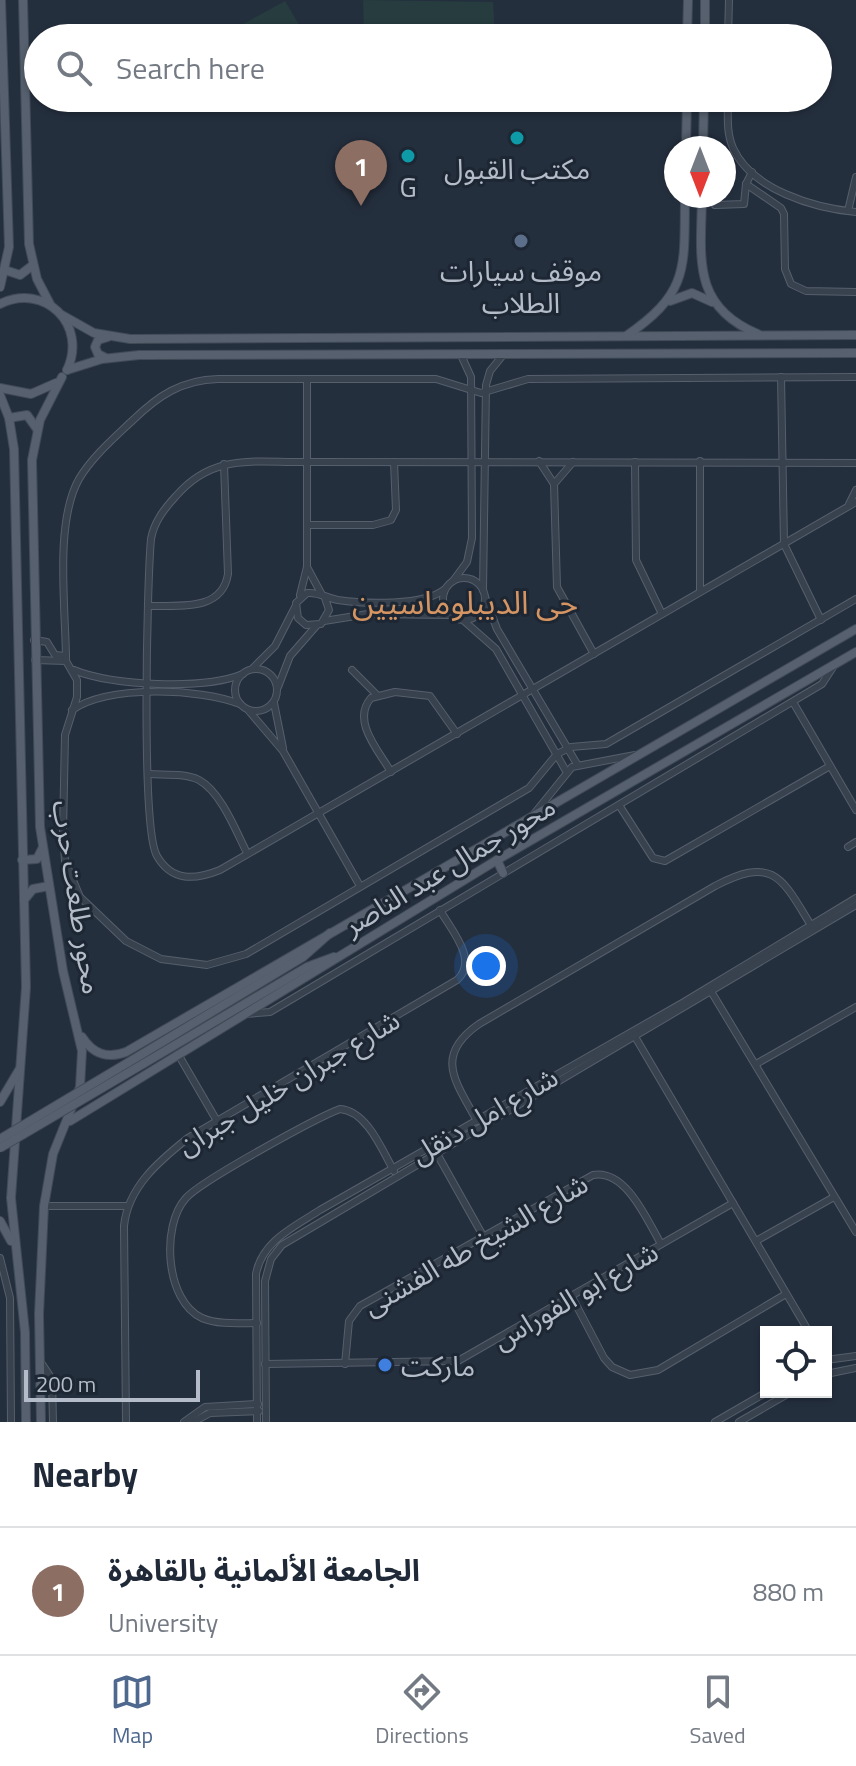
<!DOCTYPE html>
<html lang="en">
<head>
<meta charset="utf-8">
<style>
	body { margin:0; font-family:"Titillium Web","Noto Sans Arabic",sans-serif; background:#f2f2f3; color:#1f2937 }
	.controls { position:absolute; right:24px; bottom:24px; display:grid; overflow:hidden; border-radius:0px; box-shadow:0 2px 6px #0004 }
	.controls button { width:72px; height:72px; display:grid; place-items:center; padding:0; border:0; border-bottom:2px solid #e0e1e3; background:#fff; color:#1f2937; font:40px sans-serif }
	.compass { position:absolute; left:664px; top:136px; width:72px; height:72px; border-radius:50%; background:#fff; box-shadow:0 2px 6px #0004; rotate:180deg }
	.scale { position:absolute; left:24px; bottom:20px; width:176px; box-sizing:border-box; padding-left:8px; border:4px solid #b4bcc9; border-top:0; font-size:22px; line-height:28px; white-space:nowrap; color:#b4bcc9; -webkit-text-stroke:6px #1d2633; paint-order:stroke }
	.you { position:absolute; left:486px; top:966px; width:28px; height:28px; margin:-20px; border:6px solid #fff; border-radius:50%; background:#1a73e8; box-shadow:0 0 0 12px #1a73e833 }
	.badge { display:grid; place-items:center; width:52px; height:52px; border-radius:50%; background:#4f688e; color:#fff; font-size:26px; font-weight:700 }
	.pin { position:absolute; translate:-50% -66px; filter:drop-shadow(0 2px 4px #0008) }
	.pin::after { content:''; position:absolute; top:42px; width:28px; height:24px; background:inherit; clip-path:polygon(0 0,100% 0,50% 100%) }
	.list { margin:0; padding:0; list-style:none }
	h2 { display:flex; justify-content:space-between; align-items:center; height:104px; margin:0; padding:0 32px; font-size:34px }
	h2 small { font-size:26px; font-weight:400; color:#747a83 }
	.list li { display:grid; grid-template-columns:52px 1fr auto; gap:24px; align-items:center; box-sizing:border-box; height:128px; padding:0 32px; border-top:2px solid #e0e1e3 }
	.list b { display:block; font-size:30px; white-space:nowrap }
	.list p { margin:0; font-size:26px; white-space:nowrap; color:#747a83 }
	.list em { font-size:26px; font-style:normal; color:#747a83 }
	.icon { flex:none; width:44px; height:44px; fill:none; stroke:currentColor; stroke-width:2; stroke-linecap:round; stroke-linejoin:round }
	.map { position:relative; flex:none; width:856px; height:1422px; overflow:hidden }
	.search { position:absolute; background:#fff; box-shadow:0 2px 6px #0004; left:24px; right:24px; top:24px; height:88px; display:flex; align-items:center; gap:20px; box-sizing:border-box; padding:0 28px; border-radius:44px; color:#747a83; font-size:30px }
	.sheet { height:232px; background:#fff }
	nav { display:flex; justify-content:space-around; align-items:center; box-sizing:border-box; height:112px; border-top:2px solid #e0e1e3; background:#fff; font-size:22px; color:#747a83 }
	nav a { display:grid; justify-items:center; gap:4px }
	nav .on { color:#4f688e }
	.map>svg:first-child { display:block }
</style>
</head>
<body>
<div class="map">
<svg width="856" height="1422" viewBox="0 0 856 1422">
	<rect width="100%" height="100%" fill="#242f3e"/>
	<g fill="#263c3f">
		<polygon points="363,0 493,2 495,38 364,38"/>
		<polygon points="285,1 307,38 239,38 234,29"/>
	</g>
	<g fill="none" stroke-linecap="round" stroke-linejoin="round">
		<g stroke="#565f6c" stroke-width="8">
			<g id="minor">
				<polyline points="728,38 729,0"/>
				<path d="M728 98C728 114 726 132 733 148 752 190 814 208 856 212"/>
				<polyline points="752,172 746,184 781,208 784,214 785,269 791,284 806,291 856,292"/>
				<polyline points="715,205 744,204 746,184"/>
				<polyline points="848,211 856,177"/>
				<polyline points="781,377 784,544 821,620"/>
				<polyline points="539,461 554,484 557,587 594,654"/>
				<polyline points="700,461 700,591"/>
				<polyline points="635,462 636,560 662,614"/>
				<path d="M856 463 308 462C255 463 214 452 176 496 164 509 154 522 151 539 147 583 141 829 157 856 172 882 195 880 220 870L856 502"/>
				<polyline points="554,484 573,462"/>
				<polyline points="849,504 856,490"/>
				<polyline points="308,525 373,525 391,520 396,510 394,462"/>
				<polyline points="307,567 322,595"/>
				<circle cx="464" cy="599" r="21"/>
				<polyline points="453,581 467,562 472,538 471,377 461,355"/>
				<polyline points="483,590 486,385 490,371 503,355"/>
				<polyline points="300,595 307,567 307,379"/>
				<polyline points="485,597 497,629 577,764"/>
				<path d="M325 598 329 610 321 624 306 625 298 618 296 603 307 593C319 592 327 598 338 600 364 604 425 606 445 589"/>
				<path d="M150 606C179 605 222 612 228 574L224 464"/>
				<polyline points="463,620 496,649 566,771"/>
				<polyline points="324,621 368,614 450,615"/>
				<polyline points="34,640 47,642 55,655 66,656"/>
				<polyline points="35,660 66,661 77,680 77,697 65,735 63,832 65,861 80,897 126,941 161,959 207,965 246,954 529,788 557,754 571,747 606,744 856,599"/>
				<path d="M66 661C66 611 54 523 79 479 92 457 114 438 133 420 158 396 181 380 218 379H436L481 393 528 379 856 377"/>
				<circle cx="256" cy="690" r="21"/>
				<polyline points="252,669 275,646 295,607"/>
				<path d="M74 670C111 686 204 690 243 674"/>
				<polyline points="352,670 377,695"/>
				<polyline points="278,687 290,656 317,625"/>
				<polyline points="793,702 856,810"/>
				<polyline points="274,703 283,748"/>
				<path d="M72 710C109 685 199 688 240 704"/>
				<polyline points="249,711 283,751 360,886"/>
				<path d="M391 772C379 751 351 721 371 698L395 692 430 696 457 734"/>
				<path d="M149 774C164 775 185 773 199 780 221 792 236 831 247 853"/>
				<polyline points="619,805 653,858 665,861 830,766"/>
				<polyline points="534,814 572,767 635,755"/>
				<polyline points="848,847 856,842"/>
				<polyline points="709,988 856,1232"/>
				<polyline points="245,1014 270,1012 822,684 835,664"/>
				<polyline points="634,1035 809,1332"/>
				<polyline points="178,1054 217,1121"/>
				<polyline points="756,1064 856,1007"/>
				<path d="M477 1121C456 1082 433 1056 479 1024L715 886C774 855 782 878 812 927"/>
				<polyline points="436,1152 482,1234"/>
				<polyline points="44,1206 127,1206"/>
				<polyline points="756,1241 834,1197"/>
				<polyline points="0,1258 10,1298 11,1422"/>
				<polyline points="572,1297 604,1358 612,1367 630,1375 658,1370 786,1294"/>
				<path d="M257 1323C240 1323 218 1325 202 1318 165 1301 161 1225 186 1198 201 1181 316 1118 340 1109 367 1111 382 1150 394 1171"/>
				<polyline points="826,1360 856,1356"/>
				<polyline points="42,1364 52,1379 53,1422"/>
				<polyline points="265,1364 458,1361 733,1203"/>
				<path d="M345 1364 349 1321 360 1306 593 1175C626 1169 647 1220 661 1244"/>
				<polyline points="826,1374 856,1368"/>
				<path d="M126 1422 124 1226C128 1187 159 1161 188 1138L457 980C479 960 451 930 440 910"/>
				<polyline points="184,1422 205,1407 258,1404"/>
				<polyline points="193,1422 210,1413 259,1411"/>
				<path d="M257 1422 256 1274C262 1241 294 1227 320 1210L684 1002 856 898"/>
				<polyline points="266,1422 265,1281 271,1259 282,1245 856,905"/>
				<polyline points="715,1422 767,1392"/>
				<polyline points="739,1422 791,1392"/>
			</g>
		</g>
		<g stroke="#414a57" stroke-width="10">
			<g id="major">
				<polyline points="23,0 29,244 37,279 50,304"/>
				<polyline points="687,38 688,0"/>
				<polyline points="705,38 705,0"/>
				<polyline points="686,148 687,98"/>
				<polyline points="703,148 704,98"/>
				<path d="M702 196C701 258 691 306 758 334"/>
				<polyline points="5,270 20,275 33,265"/>
				<polyline points="0,287 9,247 1,0"/>
				<polyline points="670,301 692,293 712,302"/>
				<path d="M0 304C45 282 88 325 67 370"/>
				<polyline points="62,315 94,333 130,339 856,335"/>
				<path d="M626 336C690 292 684 268 685 196"/>
				<polyline points="106,358 98,354 95,347 98,340 108,337"/>
				<polyline points="67,370 102,359 139,355 856,353"/>
				<polyline points="0,388 31,394 56,383"/>
				<polyline points="0,395 9,418 14,449 26,987 11,1198 25,1332 26,1422"/>
				<polyline points="9,418 27,415 37,429"/>
				<polyline points="22,860 37,859 42,849"/>
				<polyline points="497,860 503,873"/>
				<polyline points="24,900 33,889 49,886"/>
				<path d="M82 1037C93 1054 107 1059 126 1052L856 629"/>
				<polyline points="139,1056 303,957 330,933"/>
				<polyline points="143,1064 307,967 334,957"/>
				<polyline points="0,1102 19,1070"/>
				<polyline points="70,1121 497,860 856,652"/>
				<polyline points="0,1221 11,1241"/>
				<polyline points="41,1422 39,1314 44,1206 53,1154 80,1087 82,1051 63,971 40,827 32,460 40,420 62,377"/>
			</g>
		</g>
		<use href="#minor" stroke="#38414e" stroke-width="6"/>
		<use href="#major" stroke="#56606e" stroke-width="8"/>
		<g stroke="#414a57" stroke-width="10" stroke-linecap="butt">
			<g id="major-bridge">
				<polyline points="0,1139 139,1056"/>
				<polyline points="0,1148 143,1064"/>
			</g>
		</g>
		<use href="#major-bridge" stroke="#56606e" stroke-width="8"/>
	</g>
	<g fill="#0f9aa8" stroke="#1d2633" stroke-width="3">
		<circle cx="517" cy="138" r="8"/>
		<circle cx="408" cy="156" r="8"/>
	</g>
	<circle fill="#5c6f8a" stroke="#1d2633" stroke-width="3" cx="521" cy="241" r="8"/>
	<circle fill="#3f7fe0" stroke="#1d2633" stroke-width="3" cx="385" cy="1365" r="8"/>
	<g text-anchor="middle" dominant-baseline="central" stroke-width="6" stroke-linejoin="round" paint-order="stroke">
		<g font-size="28" fill="#b4bcc9" stroke="#1d2633">
			<text x="517" y="168">مكتب القبول</text>
			<text x="408" y="186">G</text>
			<text x="521" y="270">موقف سيارات<tspan x="521" dy="32">الطلاب</tspan></text>
			<text x="401" y="1365" text-anchor="start">ماركت</text>
		</g>
		<g font-size="28" fill="#b4bcc9" stroke="#1d2633">
			<text transform="translate(449 865) rotate(-31)">محور جمال عبد الناصر</text>
			<text transform="translate(78 897) rotate(81)">محور طلعت حرب</text>
			<text transform="translate(288 1082) rotate(-31)">شارع جبران خليل جبران</text>
			<text transform="translate(484 1115) rotate(-30)">شارع امل دنقل</text>
			<text transform="translate(475 1244) rotate(-30)">شارع الشيخ طه الفشنى</text>
			<text transform="translate(575 1295) rotate(-30)">شارع ابو الفوراس</text>
		</g>
		<g font-size="32" fill="#d59563" stroke="#1d2633">
			<text x="465" y="602">حى الديبلوماسيين</text>
		</g>
	</g>
</svg>
<div class="controls">
<button><svg class="icon" aria-label="locate" viewBox="0 0 24 24"><circle cx="12" cy="12" r="6"/><path d="M12 2v4M12 18v4M2 12h4M18 12h4"/></svg></button>
</div>
<svg class="compass" viewBox="-18 -18 36 36"><path d="M0-13l5 13h-10z" fill="#e53935"/><path d="M0 13l5-13h-10z" fill="#747a83"/></svg>
<div class="scale">200 m</div>
<div class="you"></div>
<div class="pin badge" style="left:361px;top:206px;background:#8d6e63">1</div>
<div class="search"><svg class="icon" aria-label="search" viewBox="0 0 24 24"><circle cx="10" cy="10" r="6"/><path d="M15 15l6 6"/></svg>Search here</div>
</div>
<section class="sheet">
<h2>Nearby<small></small></h2>
<ul class="list">
<li><span class="badge" style="background:#8d6e63">1</span><div><b>الجامعة الألمانية بالقاهرة</b><p>University</p></div><em>880 m</em></li>
</ul>
</section>
<nav>
<a class="on"><svg class="icon" aria-label="map" viewBox="0 0 24 24"><path d="M3 6l6-2 6 2 6-2v14l-6 2-6-2-6 2zM9 4v14M15 6v14"/></svg>Map</a>
<a><svg class="icon" aria-label="directions" viewBox="0 0 24 24"><path d="M12 3l9 9-9 9-9-9zM9 14v-3h6M13 9l2 2-2 2"/></svg>Directions</a>
<a><svg class="icon" aria-label="saved" viewBox="0 0 24 24"><path d="M7 4h10v16l-5-4-5 4z"/></svg>Saved</a>
</nav>
</body>
</html>
